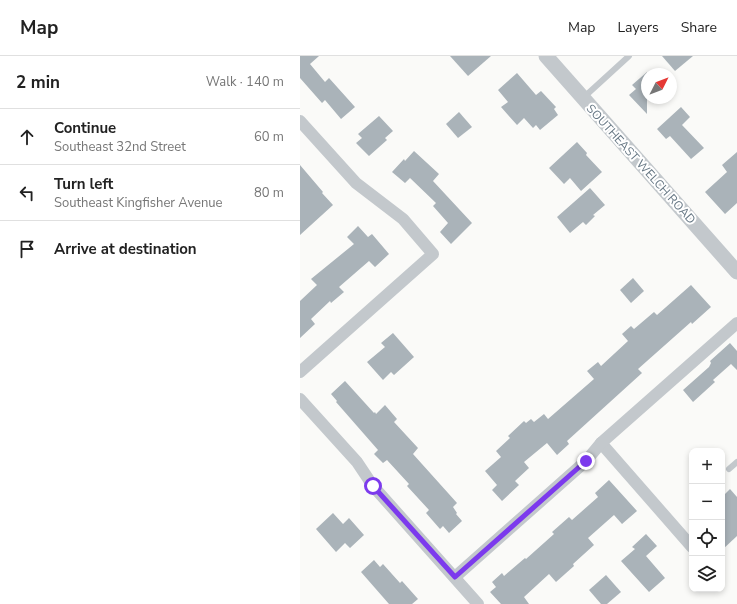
<!DOCTYPE html>
<html lang="en">
<head>
<meta charset="utf-8">
<style>
	body { margin:0; font-family:"Nunito Sans",sans-serif; background:#f6f6f6; color:#222 }
	.controls { position:absolute; right:12px; bottom:12px; display:grid; overflow:hidden; border-radius:8px; box-shadow:0 2px 6px #0003 }
	.controls button { width:36px; height:36px; display:grid; place-items:center; padding:0; border:0; border-bottom:1px solid #e0e0e0; background:#fff; color:#222; font:20px sans-serif }
	.compass { position:absolute; left:341px; top:12px; width:36px; height:36px; border-radius:50%; background:#fff; box-shadow:0 2px 6px #0003; rotate:48deg }
	.stop { position:absolute; width:12px; height:12px; margin:-9px; border:3px solid #7c3aed; border-radius:50%; background:#fff }
	.stop.end { background:#7c3aed; border-color:#fff; box-shadow:0 1px 4px #0008 }
	.list { margin:0; padding:0; list-style:none }
	h2 { display:flex; justify-content:space-between; align-items:center; height:52px; margin:0; padding:0 16px; font-size:17px }
	h2 small { font-size:13px; font-weight:400; color:#767676 }
	.list li { display:grid; grid-template-columns:26px 1fr auto; gap:12px; align-items:center; box-sizing:border-box; height:56px; padding:0 16px; border-top:1px solid #e0e0e0 }
	.list b { display:block; font-size:15px; white-space:nowrap }
	.list p { margin:0; font-size:13px; white-space:nowrap; color:#767676 }
	.list em { font-size:13px; font-style:normal; color:#767676 }
	.icon { flex:none; width:22px; height:22px; fill:none; stroke:currentColor; stroke-width:2; stroke-linecap:round; stroke-linejoin:round }
	.map { position:relative; flex:none; width:437px; height:548px; overflow:hidden }
	header { display:flex; align-items:center; gap:24px; box-sizing:border-box; height:56px; padding:0 20px; background:#fff; border-bottom:1px solid #e0e0e0 }
	header strong { font-size:19px }
	nav { display:flex; gap:22px; margin-inline-start:auto; font-size:14px }
	main { display:flex }
	aside { flex:1; background:#fff }
	.map>svg:first-child { display:block }
</style>
</head>
<body>
<header>
<strong>Map</strong>
<nav><a>Map</a><a>Layers</a><a>Share</a></nav>
</header>
<main>
<aside>
<h2>2 min<small>Walk · 140 m</small></h2>
<ul class="list">
<li><svg class="icon" aria-label="ahead" viewBox="0 0 24 24"><path d="M12 20V5M6 11l6-6 6 6"/></svg><div><b>Continue</b><p>Southeast 32nd Street</p></div><em>60 m</em></li>
<li><svg class="icon" aria-label="left" viewBox="0 0 24 24"><path d="M17 20v-9H6M10 6l-5 5 5 5"/></svg><div><b>Turn left</b><p>Southeast Kingfisher Avenue</p></div><em>80 m</em></li>
<li><svg class="icon" aria-label="arrive" viewBox="0 0 24 24"><path d="M6 21V4h12l-3 4 3 4H6"/></svg><div><b>Arrive at destination</b></div></li>
</ul>
</aside>
<div class="map">
<svg width="437" height="548" viewBox="0 0 437 548">
	<rect width="100%" height="100%" fill="#fafaf8"/>
	<g fill="#aab3b9">
		<polygon points="0,0 19,0 10,8 25,26 29,22 55,51 41,63 25,44 22,47 0,22"/>
		<polygon points="150,0 191,0 168,20"/>
		<polygon points="362,0 393,0 375,15"/>
		<polygon points="347,16 347,58 329,39 336,33 332,29"/>
		<polygon points="217,17 236,39 241,35 256,51 254,53 258,59 240,74 236,69 233,72 224,62 217,69 201,51 208,46 198,34"/>
		<polygon points="381,51 390,61 382,69 404,92 391,103 370,80 366,83 357,73"/>
		<polygon points="159,56 172,71 158,82 146,68"/>
		<polygon points="79,60 93,75 85,82 87,84 69,100 56,87 62,82 58,78"/>
		<polygon points="277,86 287,97 286,99 302,116 281,135 270,122 264,128 249,112"/>
		<polygon points="114,95 139,118 133,125 172,167 151,188 140,176 148,167 133,150 136,147 110,122 105,127 92,116 104,103 105,105"/>
		<polygon points="437,96 437,147 425,158 405,136 427,116 422,109"/>
		<polygon points="0,109 23,136 22,137 33,149 0,179"/>
		<polygon points="290,132 305,149 293,159 295,160 286,169 283,166 270,177 257,161"/>
		<polygon points="58,170 68,181 72,178 89,198 75,211 69,205 39,231 44,236 31,247 30,245 11,263 15,268 0,282 0,245 17,229 11,223 54,188 47,181"/>
		<polygon points="333,222 344,235 331,247 320,234"/>
		<polygon points="391,229 411,251 392,268 391,266 338,313 342,317 267,385 269,388 257,399 247,387 224,406 229,412 215,425 219,429 202,445 192,434 197,429 185,415 201,401 196,395 210,382 208,380 224,365 226,367 231,363 234,366 244,358 248,363 294,323 287,315 298,306 301,310 328,285 322,278 331,270 334,273 354,256 357,259"/>
		<polygon points="93,277 114,301 94,319 91,316 83,324 67,306 85,291 81,287"/>
		<polygon points="430,287 437,295 437,314 431,308 413,324 415,326 393,346 383,334 409,311 411,307 410,305"/>
		<polygon points="45,325 74,357 75,356 76,358 85,349 97,363 94,366 118,392 113,398 157,447 153,451 157,457 156,458 162,465 149,477 143,470 140,473 126,457 129,454 107,430 109,428 87,404 83,407 74,398 78,394 36,346 37,345 31,338"/>
		<polygon points="309,424 337,455 322,468 314,459 288,482 294,489 273,508 274,510 256,526 249,518 224,541 229,548 201,548 190,536 196,531 192,526 202,517 204,520 225,502 226,503 254,478 252,476 269,461 272,464 298,441 295,437"/>
		<polygon points="430,433 437,441 437,480 422,494 422,441"/>
		<polygon points="33,457 43,468 49,462 64,479 50,492 45,487 36,496 16,473"/>
		<polygon points="346,478 357,490 346,500 365,522 349,536 321,505 335,493 332,491"/>
		<polygon points="74,504 80,511 83,508 100,527 102,525 118,543 112,548 89,548 61,516"/>
		<polygon points="306,519 321,536 307,548 301,548 289,534"/>
	</g>
	<g fill="none" stroke-linecap="round" stroke-linejoin="round">
		<g stroke="#c3c8cc" stroke-width="6">
			<polyline points="283,42 329,0"/>
			<polyline points="429,413 437,406"/>
		</g>
		<g stroke="#c3c8cc" stroke-width="12">
			<polyline points="0,65 56,127 103,163 133,198 0,316"/>
			<polyline points="0,343 57,406 73,430 178,548"/>
			<polyline points="301,387 392,491"/>
			<polyline points="155,521 286,405 301,387 437,267"/>
		</g>
		<polyline stroke="#c3c8cc" stroke-width="15" points="246,0 437,216"/>
	</g>
	<g fill="none" stroke-linecap="round" stroke-linejoin="round">
		<polyline stroke="#7c3aed" stroke-width="5" points="73,430 155,521 286,405"/>
	</g>
	<g text-anchor="middle" dominant-baseline="central" stroke-width="4" stroke-linejoin="round" paint-order="stroke">
		<g font-size="12" fill="#657683" stroke="#fff">
			<text transform="translate(341 108) rotate(48)">SOUTHEAST WELCH ROAD</text>
		</g>
	</g>
</svg>
<div class="controls">
<button>+</button>
<button>−</button>
<button><svg class="icon" aria-label="locate" viewBox="0 0 24 24"><circle cx="12" cy="12" r="6"/><path d="M12 2v4M12 18v4M2 12h4M18 12h4"/></svg></button>
<button><svg class="icon" aria-label="layers" viewBox="0 0 24 24"><path d="M12 4l9 5-9 5-9-5zM3 14l9 5 9-5"/></svg></button>
</div>
<svg class="compass" viewBox="-18 -18 36 36"><path d="M0-13l5 13h-10z" fill="#e53935"/><path d="M0 13l5-13h-10z" fill="#767676"/></svg>
<div class="stop" style="left:73px;top:430px"></div>
<div class="stop end" style="left:286px;top:405px"></div>
</div>
</main>
</body>
</html>
